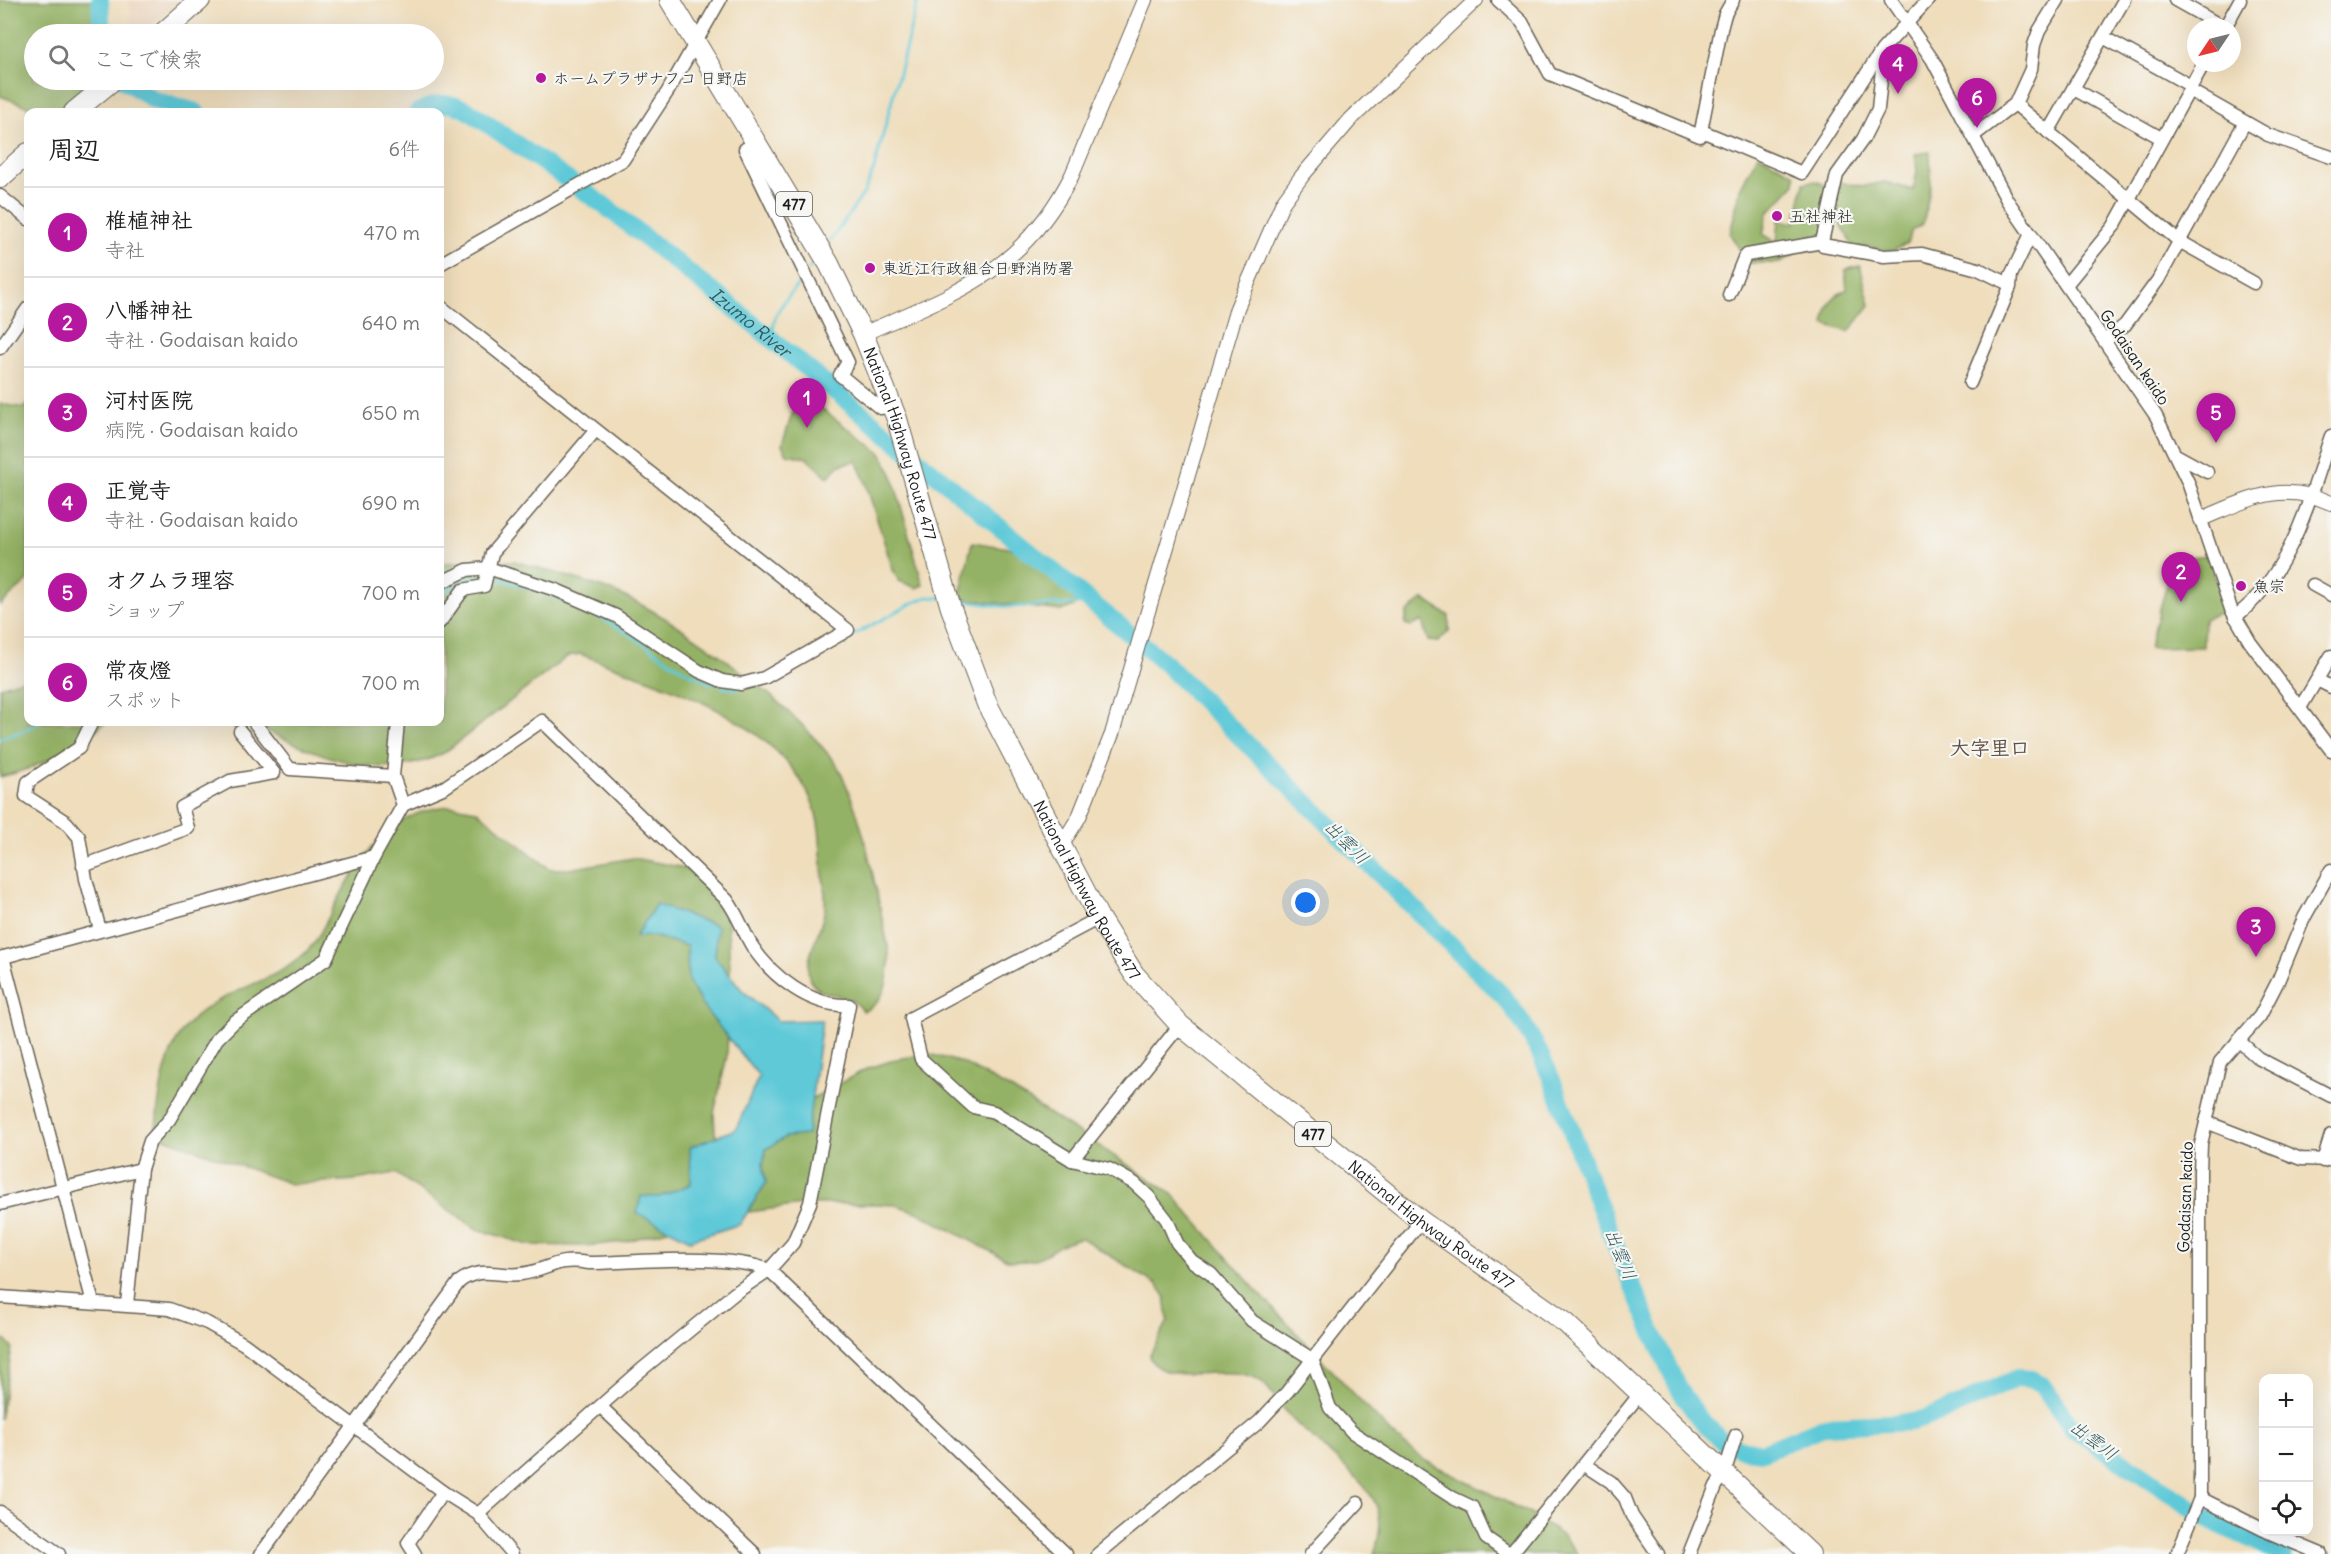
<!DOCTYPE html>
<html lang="ja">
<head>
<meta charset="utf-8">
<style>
	body { margin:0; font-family:Delius,"Klee One",sans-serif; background:#f2f2f2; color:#222 }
	.controls { position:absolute; right:18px; bottom:18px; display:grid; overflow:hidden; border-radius:12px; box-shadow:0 6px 24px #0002 }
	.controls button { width:54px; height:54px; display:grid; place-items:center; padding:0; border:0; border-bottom:2px solid #e0e0e0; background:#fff; color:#222; font:30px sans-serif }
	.compass { position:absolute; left:2187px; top:18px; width:54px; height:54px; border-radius:50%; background:#fff; box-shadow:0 6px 24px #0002; rotate:235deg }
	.you { position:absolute; left:1306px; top:903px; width:21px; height:21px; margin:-15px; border:4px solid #fff; border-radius:50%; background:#1a73e8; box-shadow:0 0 0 9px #1a73e833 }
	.badge { display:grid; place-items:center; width:39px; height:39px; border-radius:50%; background:#b5179e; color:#fff; font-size:20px; font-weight:700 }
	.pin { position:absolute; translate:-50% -50px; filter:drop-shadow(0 2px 3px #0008) }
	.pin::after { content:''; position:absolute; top:32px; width:21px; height:18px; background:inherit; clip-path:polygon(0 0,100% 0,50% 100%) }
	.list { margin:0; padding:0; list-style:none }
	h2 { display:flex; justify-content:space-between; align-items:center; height:78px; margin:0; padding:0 24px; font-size:26px }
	h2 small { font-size:20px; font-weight:400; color:#767676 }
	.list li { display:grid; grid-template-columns:39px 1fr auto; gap:18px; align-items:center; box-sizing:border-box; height:90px; padding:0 24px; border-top:2px solid #e0e0e0 }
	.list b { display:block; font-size:22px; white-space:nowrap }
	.list p { margin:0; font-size:20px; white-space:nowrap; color:#767676 }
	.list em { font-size:20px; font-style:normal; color:#767676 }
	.icon { flex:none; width:33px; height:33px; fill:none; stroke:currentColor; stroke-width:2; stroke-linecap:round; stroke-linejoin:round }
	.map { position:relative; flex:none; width:2331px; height:1554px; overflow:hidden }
	.search { position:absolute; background:#fff; box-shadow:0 6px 24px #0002; left:24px; top:24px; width:420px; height:66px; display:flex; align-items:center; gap:15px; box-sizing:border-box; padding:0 21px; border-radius:33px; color:#767676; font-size:22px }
	.panel { position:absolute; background:#fff; box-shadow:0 6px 24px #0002; left:24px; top:108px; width:420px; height:618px; border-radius:12px }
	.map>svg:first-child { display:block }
</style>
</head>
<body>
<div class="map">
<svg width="2331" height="1554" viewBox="0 0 2331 1554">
	<rect width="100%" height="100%" fill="#f6f6f2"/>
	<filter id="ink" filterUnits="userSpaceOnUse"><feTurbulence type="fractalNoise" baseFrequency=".0167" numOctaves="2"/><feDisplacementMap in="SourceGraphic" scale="12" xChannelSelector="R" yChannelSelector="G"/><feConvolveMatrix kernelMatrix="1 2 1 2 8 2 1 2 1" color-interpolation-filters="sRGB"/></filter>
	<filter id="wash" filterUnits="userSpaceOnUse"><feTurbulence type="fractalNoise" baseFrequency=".008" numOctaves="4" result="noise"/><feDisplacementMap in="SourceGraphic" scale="24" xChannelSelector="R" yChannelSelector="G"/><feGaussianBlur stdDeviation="1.35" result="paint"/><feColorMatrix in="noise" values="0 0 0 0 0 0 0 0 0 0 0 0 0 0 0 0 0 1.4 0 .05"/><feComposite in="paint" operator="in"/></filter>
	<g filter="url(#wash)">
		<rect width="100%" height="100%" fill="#efddbb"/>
		<polygon fill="#ebd2b8" points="129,0 181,0 140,34 132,34"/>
		<g fill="#94b265" stroke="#586740" stroke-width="1.5">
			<polygon points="0,0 94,0 93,34 34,34 34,80 95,80 65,108 32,108 0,96"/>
			<polygon points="1930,152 1931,185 1923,224 1912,230 1907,243 1894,251 1853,246 1834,213 1838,182 1864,186 1885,182 1913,190 1917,171 1915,154"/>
			<polygon points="1758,154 1795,174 1795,184 1768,213 1763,234 1777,243 1779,220 1795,223 1804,183 1816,181 1829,187 1823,250 1800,250 1781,263 1748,263 1730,234 1740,189"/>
			<path d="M1860 266 1870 305 1849 332 1824 324C1828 307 1829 296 1847 290L1845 270Z"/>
			<polygon points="806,397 881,453 892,474 923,585 916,588 899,581 893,570 865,481 856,461 840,465 828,477 807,458 787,454 782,445 792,414"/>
			<polygon points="0,404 25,408 28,404 28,581 0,605"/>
			<polygon points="972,542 1014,549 1082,602 1062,611 969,600 960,595"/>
			<polygon points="2207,555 2227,610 2204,619 2203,647 2149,648 2174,559"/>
			<path d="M514 561C547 571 582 579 614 592 679 619 771 689 818 742 824 750 833 758 838 767 865 820 874 883 887 941 892 963 889 1004 863 1011 859 1007 855 1002 850 999 835 993 820 996 811 981 800 964 824 927 825 907 826 893 823 881 822 867 820 846 821 825 813 804 778 717 659 684 580 654L568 656 444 753C376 787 311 751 248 722H440V563Z"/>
			<polygon points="1423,599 1449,616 1449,631 1438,642 1428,641 1422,621 1411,626 1405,624 1407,613"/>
			<path d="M28 678V722H107C72 748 44 767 0 777V687Z"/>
			<path d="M454 806 476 810 550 869H569L633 858 680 867 710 880 727 909 730 969 727 1056 714 1113 715 1134 727 1145 866 1069 897 1059 929 1054 963 1063 1014 1091 1171 1193 1256 1290 1393 1435 1424 1460 1536 1517 1563 1536 1578 1554H1374C1380 1535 1384 1515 1372 1497 1357 1473 1315 1443 1294 1421 1282 1409 1274 1393 1262 1382 1257 1378 1247 1375 1241 1374 1215 1368 1160 1386 1149 1356L1168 1321 1165 1296 1157 1285 1082 1238C1051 1242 1047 1267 1007 1260L917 1212 896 1205 874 1204H809L719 1216 624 1242 585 1246 528 1245 477 1229 395 1173 356 1180 291 1184 161 1137 156 1129C158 1098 164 1059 181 1033 210 990 267 988 303 955 317 943 324 925 333 909 360 858 391 808 454 806Z"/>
			<polygon points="0,1335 12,1348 0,1419"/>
		</g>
		<polygon fill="#5ec9d8" stroke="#3d727a" stroke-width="1.5" points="656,904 717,926 715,957 742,990 778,1021 822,1020 807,1135 786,1137 766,1149 763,1164 766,1183 740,1224 690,1240 637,1213 641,1196 659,1197 691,1184 690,1147 736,1129 759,1076 704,1008 688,980 687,946 653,936 635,937"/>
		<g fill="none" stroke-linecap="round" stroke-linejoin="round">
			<g stroke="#5ec9d8" stroke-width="3">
				<polyline points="831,240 864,193 874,169 918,0"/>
				<polyline points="809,269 815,262"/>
				<path d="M775 342C767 317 786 300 800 282"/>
				<path d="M491 577C534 588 580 605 619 628 650 646 679 671 713 684"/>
				<polyline points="440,594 468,579 481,576"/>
				<polyline points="957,600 1008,607 1095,603"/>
				<polyline points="763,684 911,604 927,597 942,598"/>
				<polyline points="722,687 739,689"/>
				<polyline points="0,738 21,732 40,722"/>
			</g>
			<g stroke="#5ec9d8" stroke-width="18">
				<polyline points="100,0 102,34"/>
				<polyline points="124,80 154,100 196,112"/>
				<path id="s1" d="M418 112C436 102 450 101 469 111L605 206 735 309 1165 663 1502 995C1549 1050 1568 1126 1594 1192 1620 1258 1648 1325 1679 1389L1698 1417 1723 1442 1744 1450 1763 1452 1826 1426 1913 1422 1946 1411 2017 1378 2032 1379 2042 1385 2073 1429 2213 1522 2283 1554"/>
			</g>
		</g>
	</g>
	<g filter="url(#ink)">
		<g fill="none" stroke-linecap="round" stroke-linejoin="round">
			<g stroke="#666054" stroke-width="15">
				<g id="minor">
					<polyline points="1498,0 1522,22 1550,74 1700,136 1721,29 1725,14 1733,0"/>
					<polyline points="1891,0 1932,59 2007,200 2156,416 2188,482 2231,609 2250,642 2331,750"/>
					<polyline points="2175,0 2223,27"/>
					<polyline points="2225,27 2240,0"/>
					<polyline points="2103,37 2191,86"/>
					<polyline points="2074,89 2161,138"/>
					<polyline points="2189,90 2268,135 2331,157"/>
					<polyline points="2015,104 2179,241 2254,283"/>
					<polyline points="1702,131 1802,173 1882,50 1928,0"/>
					<polyline points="2048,132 2124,0"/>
					<polyline points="1973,136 2015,104 2031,69 2034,45 2039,31 2058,0"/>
					<polyline points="756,143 745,149 848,362 840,375 880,408 891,406"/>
					<polyline points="0,196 28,219"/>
					<polyline points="1822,242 1837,175 1863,139 1878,109 1882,69 1887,51"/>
					<polyline points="440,264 623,160 668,91 720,0"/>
					<polyline points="2066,285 2114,226 2204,63"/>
					<polyline points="1729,295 1744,258 1747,255 1822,242 1823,245 1884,256 1922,254 1978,269 2009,284"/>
					<polyline points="440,306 848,630 764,678 741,684 722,681 699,671 616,616 556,590 488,568 467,570 440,583"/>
					<polyline points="2105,341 2125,325 2158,280 2245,122"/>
					<polyline points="0,348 28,308"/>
					<polyline points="1970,383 2010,287 2011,275 2031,234"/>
					<polyline points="2176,455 2207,472"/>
					<polyline points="2313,585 2331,595"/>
					<path d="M2235 617C2292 573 2309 500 2331 436"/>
					<polyline points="440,622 463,590 484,586 492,553 595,431"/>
					<polyline points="2317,680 2331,687"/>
					<polyline points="2300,708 2331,656"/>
					<polyline points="92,722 79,748 28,782 26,796 66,822 79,837 86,879 100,930"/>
					<polyline points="254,722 290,769 393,776"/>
					<path d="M403 805 445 787 542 721 727 900C738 915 743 931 752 946 772 977 811 1007 849 1005L810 1203 793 1243 769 1270 735 1293 640 1371 478 1514"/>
					<polyline points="83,866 188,828 182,807 230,781 274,773 240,731"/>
					<polyline points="1099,918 911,1018 921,1059 973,1107 994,1112 1072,1160 1109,1169 1134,1183 1149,1197 1167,1220 1177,1243 1192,1261 1211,1274 1252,1321 1312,1359 1330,1408 1352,1432 1453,1498 1472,1507 1486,1538 1509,1554"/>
					<polyline points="3,957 93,1303"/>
					<polyline points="0,958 374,857"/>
					<polyline points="2238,1040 2258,1058 2331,1096"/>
					<polyline points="2206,1122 2301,1159 2331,1160"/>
					<polyline points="1072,1160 1180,1025"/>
					<polyline points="2323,1161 2331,1135"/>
					<polyline points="0,1204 141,1169"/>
					<polyline points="0,1297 169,1309 207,1323 244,1344 443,1492 478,1514 512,1554"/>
					<polyline points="127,1304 141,1169 150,1141 169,1120 217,1039 234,1022 326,959 374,857 403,805 393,776 398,722"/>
					<polyline points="601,1407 755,1554"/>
					<polyline points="1585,1465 1611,1482 1625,1498 1632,1516 1658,1554"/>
					<polyline points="2200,1498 2264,1530"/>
					<polyline points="0,1512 59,1554"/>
					<polyline points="2268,1532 2321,1554"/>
					<path d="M261 1554 459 1282C481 1265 497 1277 521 1274 551 1270 554 1257 589 1263 639 1262 725 1253 769 1270L1066 1554"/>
					<polyline points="415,1554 408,1543 443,1492"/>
					<polyline points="1098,1554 1259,1422 1287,1392 1421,1221"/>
					<polyline points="1311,1554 1358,1503"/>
					<polyline points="1511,1554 1640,1394"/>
					<polyline points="1689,1554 1716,1486 1724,1474 1736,1435"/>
					<polyline points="2177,1554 2200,1498 2200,1172 2201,1144 2220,1062 2260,1016 2278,981 2304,918 2331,870"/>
				</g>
			</g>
			<g stroke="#666054" stroke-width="16">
				<g id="tertiary">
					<path d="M863 334C957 292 1022 273 1072 175L1145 0"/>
					<path d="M2201 519C2248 500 2280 480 2331 503"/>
					<polyline points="1061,846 1079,817 1112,734 1237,308 1283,202 1302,176 1351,119 1476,0"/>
				</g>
			</g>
			<g stroke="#666054" stroke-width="22">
				<g id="trunk">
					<path id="s2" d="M670 0 829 264 863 334 897 419 951 608 987 704 1099 918 1134 974 1180 1025 1421 1221 1566 1323 1810 1554"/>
					<polyline points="162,34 200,0"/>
					<polyline points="74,112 113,80"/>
					<polyline points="0,178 28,153"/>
				</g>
			</g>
			<use href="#minor" stroke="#fff" stroke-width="12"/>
			<use href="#tertiary" stroke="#fff" stroke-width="14"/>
			<use href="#trunk" stroke="#fff" stroke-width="20"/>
		</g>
	</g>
	<g fill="#b5179e" stroke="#f6f6f2" stroke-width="2">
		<circle cx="541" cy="78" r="6"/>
		<circle cx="1777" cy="216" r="6"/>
		<circle cx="870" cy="268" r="6"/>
		<circle cx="2241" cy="586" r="6"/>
	</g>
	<g text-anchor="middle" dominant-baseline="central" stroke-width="4.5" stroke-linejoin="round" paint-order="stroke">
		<g fill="#f6f6f2" stroke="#5d5d5c" stroke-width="1.5">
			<rect x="776" y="192" width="36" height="24" rx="4.5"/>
			<rect x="1295" y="1122" width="36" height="24" rx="4.5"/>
		</g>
		<g font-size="15" font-weight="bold" fill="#1c1c1c">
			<text x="794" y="204">477</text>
			<text x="1313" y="1134">477</text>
		</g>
		<g font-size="16" fill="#1c1c1c" stroke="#f6f6f2" text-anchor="start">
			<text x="553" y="78">ホームプラザナフコ 日野店</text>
			<text x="1789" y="216">五社神社</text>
			<text x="882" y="268">東近江行政組合日野消防署</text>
			<text x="2253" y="586">魚宗</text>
		</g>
		<g font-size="16" fill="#1c1c1c" stroke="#f6f6f2">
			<text transform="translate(2135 357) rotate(56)">Godaisan kaido</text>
			<text stroke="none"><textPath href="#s2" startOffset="502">National Highway Route 477</textPath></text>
			<text stroke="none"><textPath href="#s2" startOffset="988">National Highway Route 477</textPath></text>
			<text transform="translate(2185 1197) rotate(-88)">Godaisan kaido</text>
			<text stroke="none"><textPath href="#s2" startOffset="1474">National Highway Route 477</textPath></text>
		</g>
		<g font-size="18" font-style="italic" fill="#33595e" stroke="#f6f6f2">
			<text stroke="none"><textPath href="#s1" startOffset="406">Izumo River</textPath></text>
			<text transform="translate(1347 842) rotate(45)">出雲川</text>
			<text transform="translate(1621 1254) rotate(68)">出雲川</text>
			<text transform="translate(2094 1440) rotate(37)">出雲川</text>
		</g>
		<g font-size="20" font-weight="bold" fill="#604e42" stroke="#f6f6f2">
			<text x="1990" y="747">大字里口</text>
		</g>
	</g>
</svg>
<div class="controls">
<button>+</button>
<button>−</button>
<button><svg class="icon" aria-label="locate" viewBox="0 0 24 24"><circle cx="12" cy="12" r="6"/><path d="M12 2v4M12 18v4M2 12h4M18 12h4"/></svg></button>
</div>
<svg class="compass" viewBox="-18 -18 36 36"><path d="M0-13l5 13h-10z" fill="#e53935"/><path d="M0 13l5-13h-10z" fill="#767676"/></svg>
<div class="you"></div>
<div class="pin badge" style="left:807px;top:428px">1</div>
<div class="pin badge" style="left:2181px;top:602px">2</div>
<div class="pin badge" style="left:2256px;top:957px">3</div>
<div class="pin badge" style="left:1898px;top:94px">4</div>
<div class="pin badge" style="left:2216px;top:443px">5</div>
<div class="pin badge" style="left:1977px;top:128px">6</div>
<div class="search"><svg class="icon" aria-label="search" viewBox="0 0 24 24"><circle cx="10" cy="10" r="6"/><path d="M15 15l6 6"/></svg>ここで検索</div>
<section class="panel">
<h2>周辺<small>6件</small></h2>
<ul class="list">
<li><span class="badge">1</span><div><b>椎植神社</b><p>寺社</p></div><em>470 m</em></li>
<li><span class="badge">2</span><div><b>八幡神社</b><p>寺社 · Godaisan kaido</p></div><em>640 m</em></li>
<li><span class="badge">3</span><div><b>河村医院</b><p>病院 · Godaisan kaido</p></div><em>650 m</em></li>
<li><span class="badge">4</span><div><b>正覚寺</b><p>寺社 · Godaisan kaido</p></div><em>690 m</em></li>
<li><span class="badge">5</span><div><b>オクムラ理容</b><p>ショップ</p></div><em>700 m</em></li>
<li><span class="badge">6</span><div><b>常夜燈</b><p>スポット</p></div><em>700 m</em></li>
</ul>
</section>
</div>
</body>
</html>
